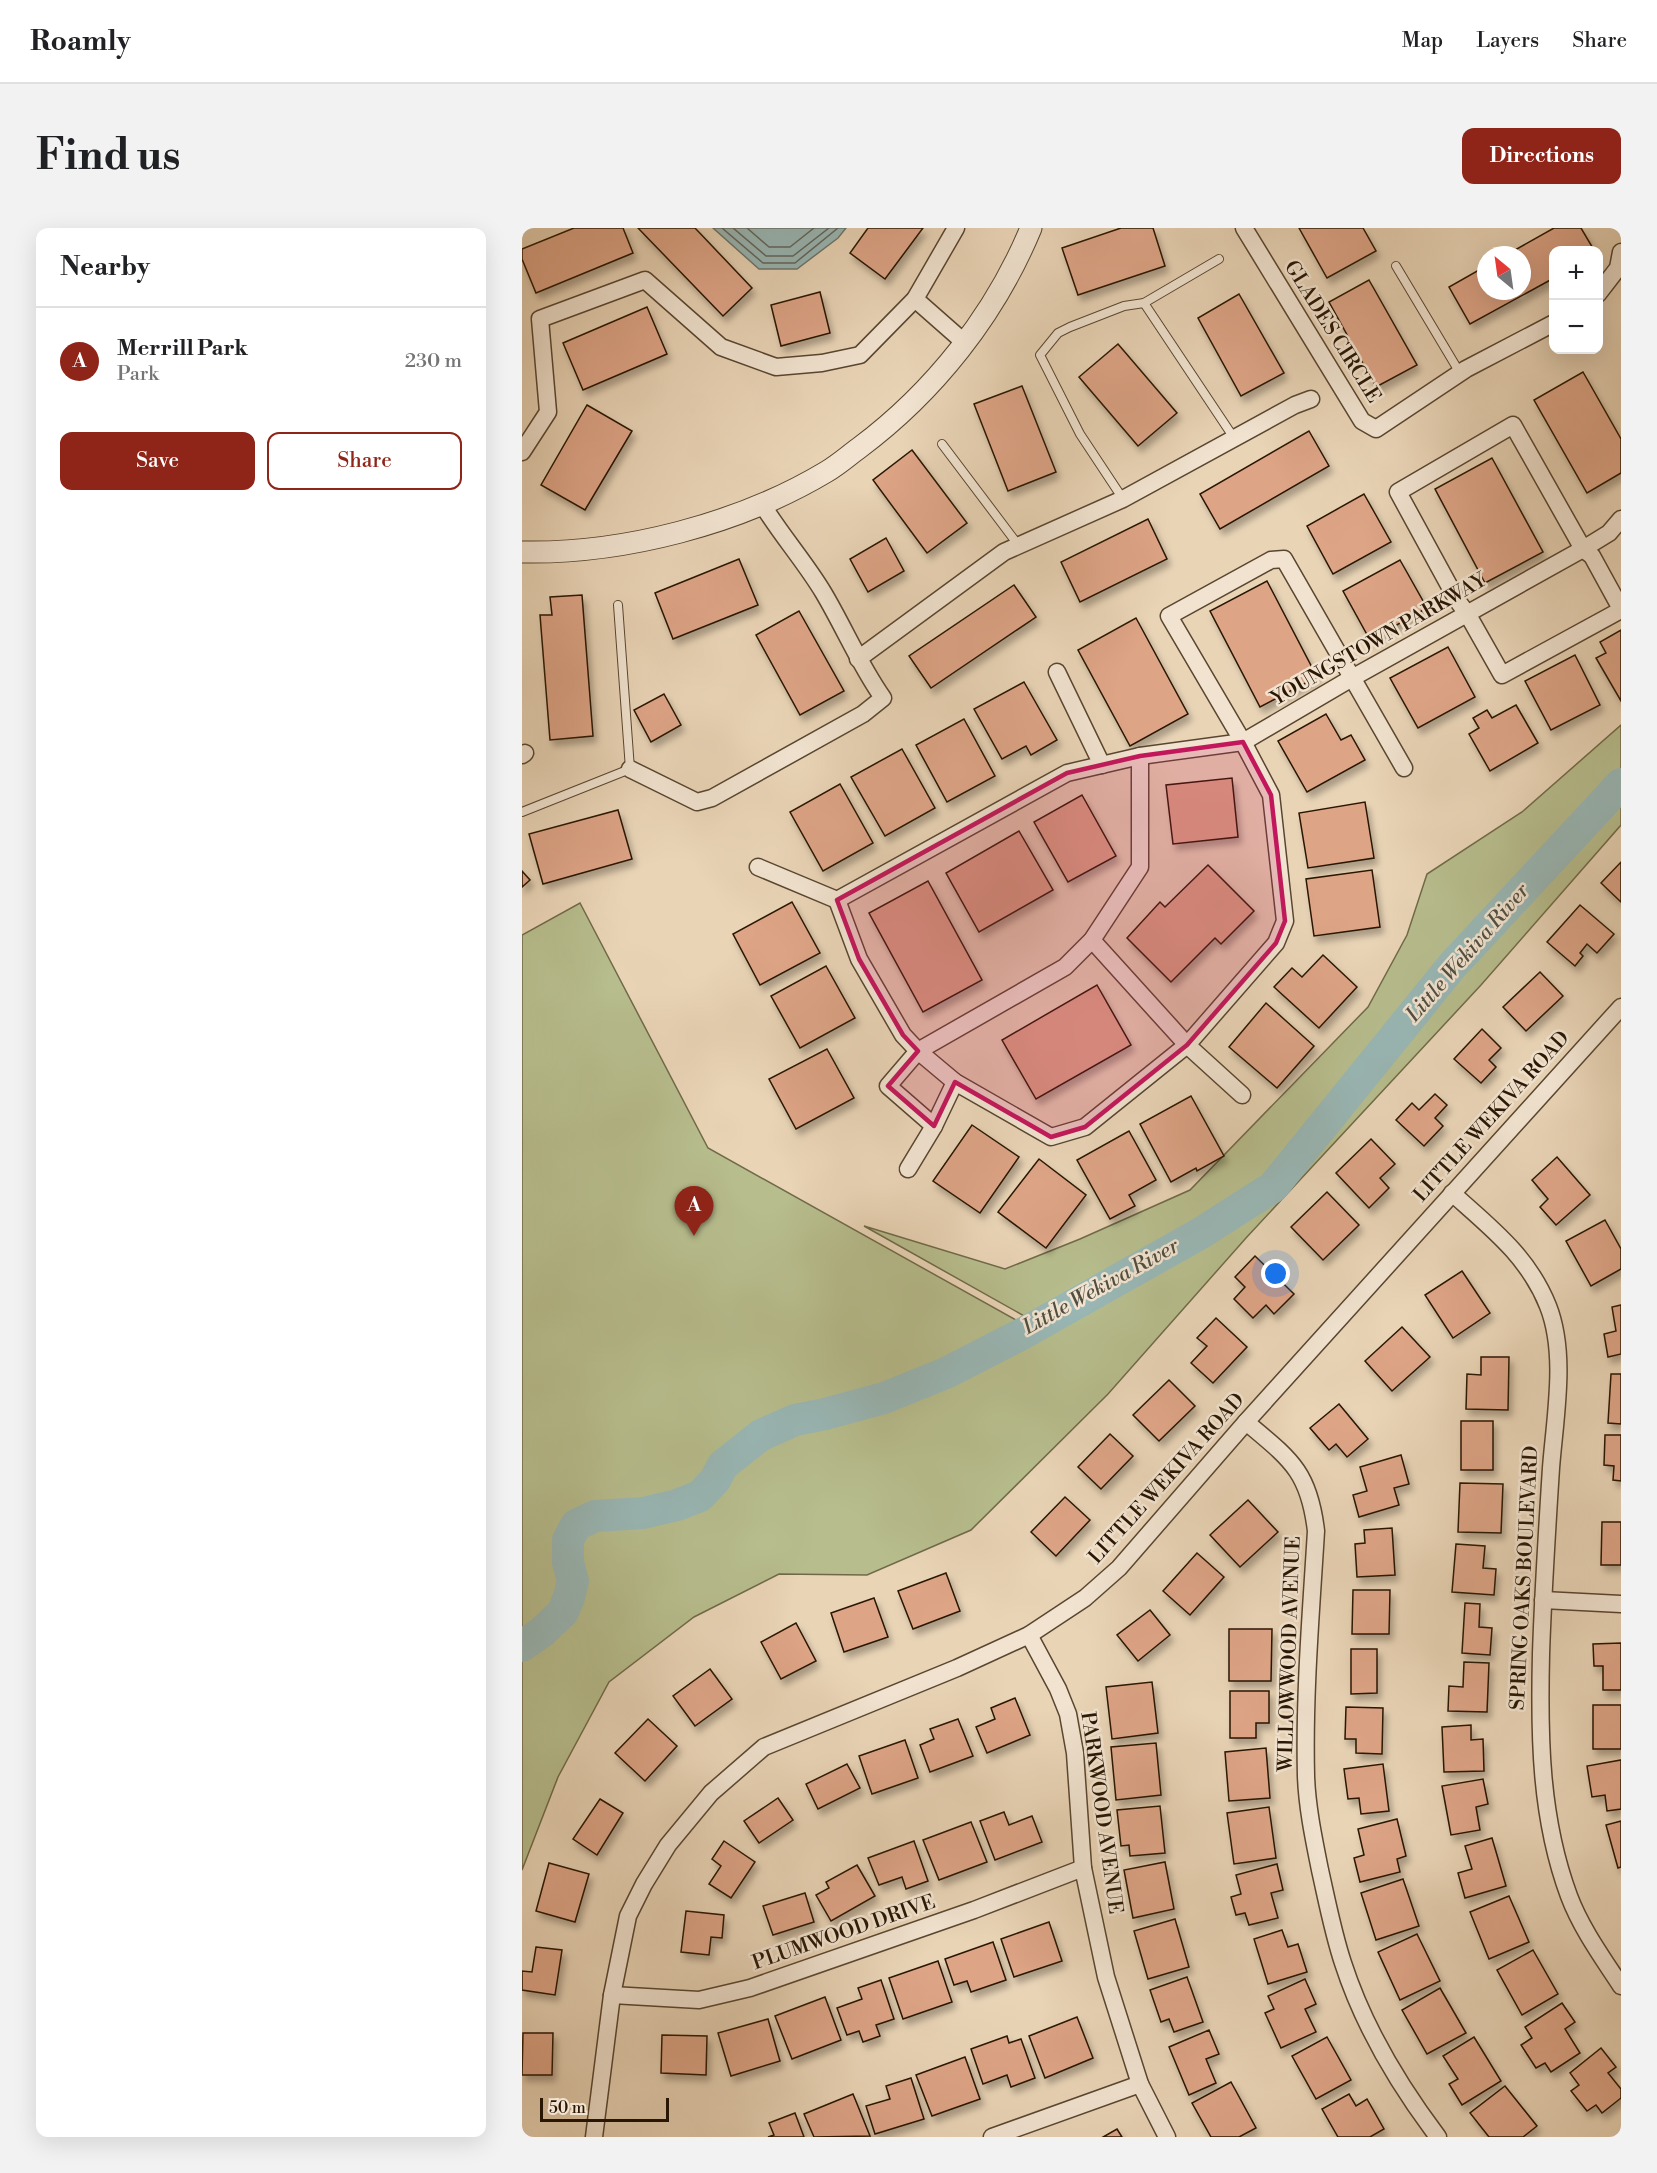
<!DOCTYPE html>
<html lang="en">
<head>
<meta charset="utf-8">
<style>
	body { margin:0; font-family:"Libre Bodoni",serif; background:#f2f2f2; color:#202124 }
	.controls { position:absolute; right:18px; top:18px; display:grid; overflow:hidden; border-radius:12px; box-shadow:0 6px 24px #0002 }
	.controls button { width:54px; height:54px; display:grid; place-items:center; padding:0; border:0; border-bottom:2px solid #e0e0e0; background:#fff; color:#202124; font:30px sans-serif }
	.compass { position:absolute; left:955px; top:18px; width:54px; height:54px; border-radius:50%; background:#fff; box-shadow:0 6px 24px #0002; rotate:331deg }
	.scale { position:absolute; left:18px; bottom:15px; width:129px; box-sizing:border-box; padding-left:6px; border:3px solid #291603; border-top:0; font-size:16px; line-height:21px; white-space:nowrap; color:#291603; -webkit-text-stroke:4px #f1e3d0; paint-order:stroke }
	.you { position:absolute; left:754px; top:1046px; width:21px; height:21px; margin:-15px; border:4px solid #fff; border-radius:50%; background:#1a73e8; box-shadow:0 0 0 9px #1a73e833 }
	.badge { display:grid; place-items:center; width:39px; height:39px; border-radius:50%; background:#8f2418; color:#fff; font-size:20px; font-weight:700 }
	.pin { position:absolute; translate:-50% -50px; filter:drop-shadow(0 2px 3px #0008) }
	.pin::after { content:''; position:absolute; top:32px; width:21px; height:18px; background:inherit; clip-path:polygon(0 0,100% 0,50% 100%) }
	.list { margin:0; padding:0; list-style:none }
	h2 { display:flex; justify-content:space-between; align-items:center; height:78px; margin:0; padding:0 24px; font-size:26px }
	h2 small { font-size:20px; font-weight:400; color:#757577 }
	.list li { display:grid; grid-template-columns:39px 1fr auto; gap:18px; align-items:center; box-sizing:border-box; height:108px; padding:0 24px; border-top:2px solid #e0e0e0 }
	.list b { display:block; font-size:22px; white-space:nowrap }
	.list p { margin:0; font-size:20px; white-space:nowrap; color:#757577 }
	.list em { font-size:20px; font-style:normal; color:#757577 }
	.actions { display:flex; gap:12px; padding:18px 24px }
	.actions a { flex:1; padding:14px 0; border:2px solid #8f2418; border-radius:12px; text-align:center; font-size:21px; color:#8f2418 }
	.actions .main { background:#8f2418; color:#fff }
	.map { position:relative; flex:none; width:1099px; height:1909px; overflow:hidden; border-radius:12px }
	header { display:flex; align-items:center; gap:36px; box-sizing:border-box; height:84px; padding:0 30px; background:#fff; border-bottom:2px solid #e0e0e0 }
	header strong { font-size:28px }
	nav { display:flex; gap:33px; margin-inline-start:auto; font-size:21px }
	.intro { display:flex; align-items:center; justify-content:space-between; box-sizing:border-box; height:144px; padding:0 36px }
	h1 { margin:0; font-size:42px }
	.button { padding:15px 27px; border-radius:12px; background:#8f2418; color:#fff; font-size:21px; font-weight:700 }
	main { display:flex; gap:36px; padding:0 36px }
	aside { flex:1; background:#fff; border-radius:12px; box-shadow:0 6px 24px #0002 }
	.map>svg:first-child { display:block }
</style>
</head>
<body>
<header>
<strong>Roamly</strong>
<nav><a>Map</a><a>Layers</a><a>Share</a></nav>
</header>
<div class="intro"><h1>Find us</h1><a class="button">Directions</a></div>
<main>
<aside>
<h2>Nearby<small></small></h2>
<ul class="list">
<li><span class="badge">A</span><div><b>Merrill Park</b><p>Park</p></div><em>230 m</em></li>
</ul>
<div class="actions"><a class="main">Save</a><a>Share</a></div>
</aside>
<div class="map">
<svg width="1099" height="1909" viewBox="0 0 1099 1909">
	<defs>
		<filter id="shadow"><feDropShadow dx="3.5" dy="6" stdDeviation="3" flood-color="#0004"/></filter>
	</defs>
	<rect width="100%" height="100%" fill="#e9d4b6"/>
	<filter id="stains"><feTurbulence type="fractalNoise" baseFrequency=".00333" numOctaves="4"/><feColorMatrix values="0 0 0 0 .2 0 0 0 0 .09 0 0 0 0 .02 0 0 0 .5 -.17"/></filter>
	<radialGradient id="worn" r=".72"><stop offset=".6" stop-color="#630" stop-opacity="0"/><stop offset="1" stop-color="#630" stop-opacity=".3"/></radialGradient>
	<g fill="#b7bd8d" stroke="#706a48" stroke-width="1.5">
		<polygon points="1099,497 1099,597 959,757 724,1010 586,1166 449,1302 345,1347 257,1346 172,1389 87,1454 36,1549 0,1642 0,1420 38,1387 53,1358 48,1320 56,1303 77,1293 124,1291 180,1274 204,1245 242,1213 275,1198 367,1170 448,1136 505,1104 508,1100 508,1093 504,1089 342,998 483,1041 558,1011 668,962 846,779 885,707 905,646 1000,584"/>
		<polygon points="58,675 186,920 501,1096 444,1128 363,1162 272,1190 238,1205 198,1238 177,1266 121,1283 75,1285 50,1296 40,1318 45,1356 31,1382 0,1409 0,707"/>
	</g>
	<polygon fill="#99b7b5" stroke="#6c776e" stroke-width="1.5" points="191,0 324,0 316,10 275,41 237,41"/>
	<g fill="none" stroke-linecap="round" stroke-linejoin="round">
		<g stroke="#61665c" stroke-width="1.5">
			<polyline points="200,0 241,35 273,35 316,0"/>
			<polyline points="211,0 244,28 271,28 307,0"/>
			<polyline points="225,0 247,19 268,19 292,0"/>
		</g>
		<polyline stroke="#99b7b5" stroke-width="32" points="0,1418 20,1404 41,1384 47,1369 51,1353 46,1334 46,1312 54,1297 73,1288 121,1285 155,1277 178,1268 193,1252 201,1237 239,1207 273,1192 303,1186 362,1170 424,1145 498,1107 679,1005 751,959 930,738 1099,556"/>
	</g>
	<g fill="#dda486" stroke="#291603" stroke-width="1.5" filter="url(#shadow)">
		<polygon points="52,0 101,0 111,25 14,65 0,31 0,21"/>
		<polygon points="116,0 173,0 230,60 201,88"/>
		<polygon points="346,0 401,0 363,51 328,25"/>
		<polygon points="599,0 631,0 643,38 556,67 540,20"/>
		<polygon points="777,0 841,0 854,23 805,50"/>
		<polygon points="1032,0 1059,0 1072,22 1032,22 1032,50 948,96 927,59 964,38 964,63 1000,63 1000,27 984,27"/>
		<polygon points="847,52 895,137 854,159 807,74"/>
		<polygon points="298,64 308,105 259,118 249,77"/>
		<polygon points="717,66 762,145 719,168 676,90"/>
		<polygon points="125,79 145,126 61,162 41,115"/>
		<polygon points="596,116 655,185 616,218 557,149"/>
		<polygon points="1061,144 1099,211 1099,245 1065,265 1012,172"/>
		<polygon points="500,158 534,244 486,263 452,176"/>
		<polygon points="65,177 110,203 63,282 19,257"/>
		<polygon points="787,203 807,238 698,301 678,266"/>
		<polygon points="390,222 445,295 405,325 351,252"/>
		<polygon points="970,230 1021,324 963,355 913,261"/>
		<polygon points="842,266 869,314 811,346 785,298"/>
		<polygon points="626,291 645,331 558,374 539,334"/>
		<polygon points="364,310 382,343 346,364 328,331"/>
		<polygon points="217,331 236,377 151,411 133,365"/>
		<polygon points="878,332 905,380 848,412 821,363"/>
		<polygon points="745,353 795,449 738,479 688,383"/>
		<polygon points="492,357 514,389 409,460 387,428"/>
		<polygon points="60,367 71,508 28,512 18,387 30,387 28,369"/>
		<polygon points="277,383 322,463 278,487 234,407"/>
		<polygon points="614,390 666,486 608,518 556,422"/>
		<polygon points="1099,402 1099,473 1074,430 1084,425 1078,414"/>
		<polygon points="926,419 953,469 896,500 868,450"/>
		<polygon points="1053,427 1078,477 1029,502 1003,453"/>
		<polygon points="502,454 535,512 509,527 504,518 480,531 452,481"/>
		<polygon points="142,466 159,497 129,514 112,482"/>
		<polygon points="994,477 1016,515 968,543 947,506 957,500 951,490 965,482 970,490"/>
		<polygon points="804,486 819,512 829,507 843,532 785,564 756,513"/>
		<polygon points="442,491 473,548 425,574 394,517"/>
		<polygon points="380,521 413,580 363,608 329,549"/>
		<polygon points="710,550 716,609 651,616 644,557"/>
		<polygon points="318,556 351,615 301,643 268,584"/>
		<polygon points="560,567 594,628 546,654 512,594"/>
		<polygon points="843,574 852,630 786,640 777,585"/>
		<polygon points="96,582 110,631 21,656 7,606"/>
		<polygon points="497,603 531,662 457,704 424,645"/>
		<polygon points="1099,634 1099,674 1079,655"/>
		<polygon points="686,637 732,683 699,716 693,710 649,754 605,710 638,674 643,679"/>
		<polygon points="850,642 858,699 792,708 784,651"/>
		<polygon points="0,643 8,652 0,659"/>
		<polygon points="406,653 460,752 401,784 347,685"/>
		<polygon points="270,674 298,725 238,757 211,706"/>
		<polygon points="1058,677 1092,706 1075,725 1065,716 1058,725 1061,728 1053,738 1025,714"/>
		<polygon points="801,727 835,759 797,800 752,759 770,740 780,749"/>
		<polygon points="304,738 333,790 278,820 249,768"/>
		<polygon points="1018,744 1041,768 1004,803 981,779"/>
		<polygon points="575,757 609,817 514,871 480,812"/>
		<polygon points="744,775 792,818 755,860 707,819"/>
		<polygon points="960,801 979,820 967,832 974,839 959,855 932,831"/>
		<polygon points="305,821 332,870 274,901 247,851"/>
		<polygon points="913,866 925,877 913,890 921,898 902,918 874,892 890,875 897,882"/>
		<polygon points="669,868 702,928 675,943 674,940 649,954 618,896"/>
		<polygon points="450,897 497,929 458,985 411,953"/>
		<polygon points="607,903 634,952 607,967 613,978 588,991 555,932"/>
		<polygon points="849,911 873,936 858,950 867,960 847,980 814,945"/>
		<polygon points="1035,929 1068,967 1034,997 1018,979 1026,971 1010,952"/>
		<polygon points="517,931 564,967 524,1020 476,984"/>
		<polygon points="805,964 837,997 801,1032 769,999"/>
		<polygon points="1083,992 1099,1021 1099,1041 1069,1058 1044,1013"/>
		<polygon points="733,1028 772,1066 752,1086 744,1077 731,1090 712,1071 723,1059 713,1049"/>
		<polygon points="940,1043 968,1085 931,1110 903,1067"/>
		<polygon points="1099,1077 1099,1126 1086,1129 1082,1106 1094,1103 1090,1079"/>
		<polygon points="694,1090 725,1119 691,1155 669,1135 685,1118 675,1110"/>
		<polygon points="880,1099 908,1129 870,1163 843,1133"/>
		<polygon points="959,1129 987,1129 986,1182 944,1181 945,1146 959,1147"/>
		<polygon points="1089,1146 1099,1146 1099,1196 1086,1195"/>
		<polygon points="647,1152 673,1178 637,1213 611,1187"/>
		<polygon points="817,1176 846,1211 825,1229 814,1216 807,1222 788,1200"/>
		<rect x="939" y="1193" width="32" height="49"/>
		<polygon points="588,1206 611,1228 579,1261 556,1239"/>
		<polygon points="1083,1207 1099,1207 1099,1253 1091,1252 1092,1238 1082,1237"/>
		<polygon points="879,1227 887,1256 872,1260 877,1277 837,1289 831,1267 845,1263 838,1239"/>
		<polygon points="938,1255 981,1256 979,1305 936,1304"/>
		<polygon points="543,1269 568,1292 534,1328 509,1304"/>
		<polygon points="726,1272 756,1304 718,1339 688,1307"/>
		<polygon points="1080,1294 1099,1294 1099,1337 1079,1337"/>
		<polygon points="870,1300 873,1347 835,1349 833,1316 843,1315 842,1302"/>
		<polygon points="934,1316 963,1318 961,1340 974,1341 972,1367 930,1364"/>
		<polygon points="675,1325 702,1349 668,1387 641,1363"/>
		<polygon points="424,1345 438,1383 391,1401 376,1363"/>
		<polygon points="831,1362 868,1362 867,1406 830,1406"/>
		<polygon points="352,1370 366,1409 322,1424 309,1385"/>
		<polygon points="943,1375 958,1376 957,1399 970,1400 968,1427 940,1425"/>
		<polygon points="628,1382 648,1407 616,1433 595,1407"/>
		<polygon points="274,1395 294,1433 259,1451 239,1414"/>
		<polygon points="707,1401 750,1401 749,1453 707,1453"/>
		<polygon points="1099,1415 1099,1462 1081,1462 1081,1438 1072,1438 1071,1416"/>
		<polygon points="829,1421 855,1421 855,1465 829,1466"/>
		<polygon points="942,1434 967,1435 965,1484 926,1483 927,1458 941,1459"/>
		<polygon points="188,1441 210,1471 173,1498 151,1468"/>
		<polygon points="630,1454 636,1505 590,1511 584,1459"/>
		<polygon points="708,1463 747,1463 747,1495 734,1495 734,1510 708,1510"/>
		<polygon points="493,1470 508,1507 465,1525 454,1499 473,1491 469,1480"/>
		<rect x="1071" y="1477" width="28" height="44"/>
		<polygon points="824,1479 861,1480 860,1526 834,1525 834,1511 823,1511"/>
		<polygon points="126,1491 155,1518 123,1553 93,1525"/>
		<polygon points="436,1491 451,1528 408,1544 398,1517 412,1511 408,1501"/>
		<polygon points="949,1497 949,1512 961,1511 962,1543 922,1544 920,1499"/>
		<polygon points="383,1512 396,1550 350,1566 337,1528"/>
		<polygon points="634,1515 639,1567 594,1572 589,1519"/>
		<polygon points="744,1520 748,1570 707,1573 703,1524"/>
		<polygon points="1099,1532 1099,1581 1085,1583 1083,1567 1070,1569 1065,1538"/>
		<polygon points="325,1536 338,1560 296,1581 284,1556"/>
		<polygon points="861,1536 867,1583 839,1586 837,1570 826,1571 822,1541"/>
		<polygon points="961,1551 966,1576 954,1579 958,1602 929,1607 920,1558"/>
		<polygon points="256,1570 271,1592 237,1615 222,1593"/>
		<polygon points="78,1571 101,1585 75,1627 51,1611"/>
		<polygon points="638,1578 643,1625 608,1628 607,1617 599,1618 595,1582"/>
		<polygon points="747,1579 754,1630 712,1636 705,1585"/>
		<polygon points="482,1584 487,1597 510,1588 520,1614 473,1632 458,1593"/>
		<polygon points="875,1591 884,1628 875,1631 878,1644 838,1654 832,1630 842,1627 836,1601"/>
		<polygon points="1099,1593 1099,1639 1096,1640 1084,1597"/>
		<polygon points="449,1594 465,1634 417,1652 401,1612"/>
		<polygon points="970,1610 984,1658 943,1670 936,1645 950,1641 943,1618"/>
		<polygon points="202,1613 233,1634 209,1670 187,1656 199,1638 190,1631"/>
		<polygon points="392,1613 406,1653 384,1661 380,1649 357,1657 346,1630"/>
		<polygon points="643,1634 652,1681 611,1690 602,1642"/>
		<polygon points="27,1635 67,1646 53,1694 14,1683"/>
		<polygon points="755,1636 761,1662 749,1665 756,1690 727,1697 723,1685 714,1687 709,1669 719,1666 714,1647"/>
		<polygon points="335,1637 353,1668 309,1693 294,1667 307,1660 304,1654"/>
		<polygon points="881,1651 897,1698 854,1712 839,1665"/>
		<polygon points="283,1665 292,1694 251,1707 241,1678"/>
		<polygon points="987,1668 1007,1714 967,1731 948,1684"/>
		<polygon points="164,1683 202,1687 200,1710 189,1709 187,1727 159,1724"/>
		<polygon points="653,1691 667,1739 626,1751 612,1703"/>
		<polygon points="527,1694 540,1733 492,1749 479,1711"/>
		<polygon points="760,1702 766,1719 776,1716 785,1744 746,1756 732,1711"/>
		<polygon points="895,1706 918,1753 878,1772 856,1724"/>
		<polygon points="471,1714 484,1752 449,1764 445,1753 432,1757 423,1731"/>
		<polygon points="14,1719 40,1722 33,1767 0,1762 0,1743 10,1744"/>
		<polygon points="1011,1722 1036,1766 1000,1787 975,1742"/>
		<polygon points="416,1733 430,1774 381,1791 367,1750"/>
		<polygon points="665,1749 681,1794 652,1804 647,1791 639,1794 628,1762"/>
		<polygon points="783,1751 794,1776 783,1781 794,1804 759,1820 743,1785 752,1781 746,1768"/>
		<polygon points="359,1752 372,1791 354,1797 358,1808 341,1814 337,1803 325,1807 315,1780 340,1771 336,1760"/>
		<polygon points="918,1760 944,1805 905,1826 880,1782"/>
		<polygon points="303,1769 319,1812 270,1831 253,1788"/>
		<polygon points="1040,1775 1053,1794 1043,1801 1058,1825 1029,1844 1023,1835 1014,1840 999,1817 1010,1810 1003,1799"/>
		<polygon points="555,1789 571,1830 523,1850 507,1808"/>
		<polygon points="246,1791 258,1833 209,1848 196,1805"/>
		<polygon points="687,1802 697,1826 684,1831 694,1855 667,1867 647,1819"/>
		<polygon points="1,1805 31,1805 30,1847 0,1847"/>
		<polygon points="140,1807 185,1808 184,1847 139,1845"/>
		<polygon points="485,1808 487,1815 499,1811 513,1850 489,1859 485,1847 461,1856 449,1821"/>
		<polygon points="805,1809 829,1852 794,1871 770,1828"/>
		<polygon points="952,1809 979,1853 940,1877 927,1856 936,1851 921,1828"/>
		<polygon points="1079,1820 1094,1839 1086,1845 1099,1861 1099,1870 1080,1885 1074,1877 1065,1883 1049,1863 1057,1857 1048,1845"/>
		<polygon points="443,1829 458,1871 410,1888 394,1847"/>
		<polygon points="389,1850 402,1891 353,1906 344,1878 368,1871 364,1858"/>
		<polygon points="709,1854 734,1900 717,1909 689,1909 670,1875"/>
		<polygon points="983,1858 1015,1898 1001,1909 967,1909 948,1885"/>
		<polygon points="331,1866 348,1908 292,1909 282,1886"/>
		<polygon points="827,1866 834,1878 845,1871 862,1901 848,1909 816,1909 800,1881"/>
		<polygon points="273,1885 282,1909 246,1909 252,1907 247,1895"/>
		<polygon points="595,1901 600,1909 581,1909"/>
	</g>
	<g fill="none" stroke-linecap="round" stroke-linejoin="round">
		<g stroke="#594630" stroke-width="10">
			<g id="service">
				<polyline points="874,38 938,145"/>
				<polyline points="622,75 712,210"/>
				<polyline points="420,216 497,318"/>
				<polyline points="601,271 558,206 518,127 536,105 548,99 602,78 622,75 697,31"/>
				<polyline points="0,584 108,541 96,377"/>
			</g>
		</g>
		<g stroke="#594630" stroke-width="19">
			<g id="minor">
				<polyline points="722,0 840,193 854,201 944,141 1032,95"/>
				<polyline points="1076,66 1096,40 1099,24"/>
				<polyline points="393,71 443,115"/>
				<polyline points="0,224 26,184 18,91 123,52 199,119 254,139 300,135 338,127 393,71 434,0"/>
				<polyline points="1099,381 1070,328 1061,321 991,197 876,264 935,372 946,387 980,447 1099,382"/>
				<polyline points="336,431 482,324 601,271 773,177 789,171"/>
				<polyline points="535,444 580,537"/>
				<polyline points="0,527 3,525"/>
				<path d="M108 541 175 574 190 570 341 486 361 470C337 436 322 399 301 364 283 334 259 307 240 276"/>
				<polyline points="236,639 315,672"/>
				<polyline points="315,672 337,731 381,807 396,823 433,854 529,909 563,899 665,817 754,715 763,693 749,567 721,514 647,388 749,332 762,331 882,540"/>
				<polyline points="315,672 545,545 618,528 721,514 830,450 1061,321 1087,305 1099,291"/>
				<polyline points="570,712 665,817 720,867"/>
				<polyline points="412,898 366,858 396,823 543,739 570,712 618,639 618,528"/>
				<polyline points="386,941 412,898 433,854"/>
				<path d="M930 965C969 1000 1006 1028 1026 1078 1045 1126 1033 1188 1029 1240 1025 1302 1021 1364 1019 1426 1017 1508 1018 1590 1047 1668 1059 1700 1080 1729 1099 1758"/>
				<path d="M724 1194C768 1231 787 1243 794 1303 789 1385 782 1466 784 1548 785 1579 792 1612 798 1642 805 1673 811 1705 821 1735 841 1797 876 1856 916 1909"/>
				<polyline points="1021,1372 1099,1376"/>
				<polyline points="507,1407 536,1461 546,1486 553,1525 561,1640 584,1749 618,1856 645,1909"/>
				<polyline points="90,1767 177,1772 228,1760 452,1682 561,1640"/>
				<polyline points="72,1909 90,1767 106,1688 122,1656 146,1617 189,1565 242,1519 435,1440 507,1407 563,1370 597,1340 724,1194 1099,779"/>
				<polyline points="470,1909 618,1856"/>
			</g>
		</g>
		<g stroke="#594630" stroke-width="23">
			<path id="tertiary" d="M0 324C101 326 217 296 304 244 316 237 326 228 337 220 412 164 473 87 509 0"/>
		</g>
		<use href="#service" stroke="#f1e3d0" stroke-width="8"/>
		<use href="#minor" stroke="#f1e3d0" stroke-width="16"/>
		<use href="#tertiary" stroke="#f1e3d0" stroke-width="21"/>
	</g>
	<path fill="#c2185b" fill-opacity="0.2" stroke="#c2185b" stroke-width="4.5" stroke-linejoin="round" d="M721 514 749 567 763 693 754 715 665 817 563 899 529 909 433 854 412 898 366 858 396 823 381 807 337 731 315 672 545 545 618 528Z"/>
	<g text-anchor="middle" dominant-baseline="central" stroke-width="5" stroke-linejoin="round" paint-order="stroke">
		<g font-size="20" fill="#291603" stroke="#f1e3d0">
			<text transform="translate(810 104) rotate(58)">GLADES CIRCLE</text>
			<text transform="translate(857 412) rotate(-30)">YOUNGSTOWN PARKWAY</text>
			<text transform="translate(970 889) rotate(-48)">LITTLE WEKIVA ROAD</text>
			<text transform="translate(645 1251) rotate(-48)">LITTLE WEKIVA ROAD</text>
			<text transform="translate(1003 1350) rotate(-87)">SPRING OAKS BOULEVARD</text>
			<text transform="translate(768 1426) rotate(-88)">WILLOWWOOD AVENUE</text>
			<text transform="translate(579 1585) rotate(82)">PARKWOOD AVENUE</text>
			<text transform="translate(322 1705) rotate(-19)">PLUMWOOD DRIVE</text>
		</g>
		<g font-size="21" font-style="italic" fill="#504e41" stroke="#f1e3d0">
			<text transform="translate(946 725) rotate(-49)">Little Wekiva River</text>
			<text transform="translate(579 1059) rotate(-29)">Little Wekiva River</text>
		</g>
	</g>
	<rect width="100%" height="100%" filter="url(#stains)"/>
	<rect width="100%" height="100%" fill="url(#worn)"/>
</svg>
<div class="controls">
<button>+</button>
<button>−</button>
</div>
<svg class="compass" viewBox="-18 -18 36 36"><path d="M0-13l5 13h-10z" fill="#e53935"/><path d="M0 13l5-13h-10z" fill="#757577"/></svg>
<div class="scale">50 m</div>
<div class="you"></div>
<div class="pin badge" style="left:172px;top:1008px">A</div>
</div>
</main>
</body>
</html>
